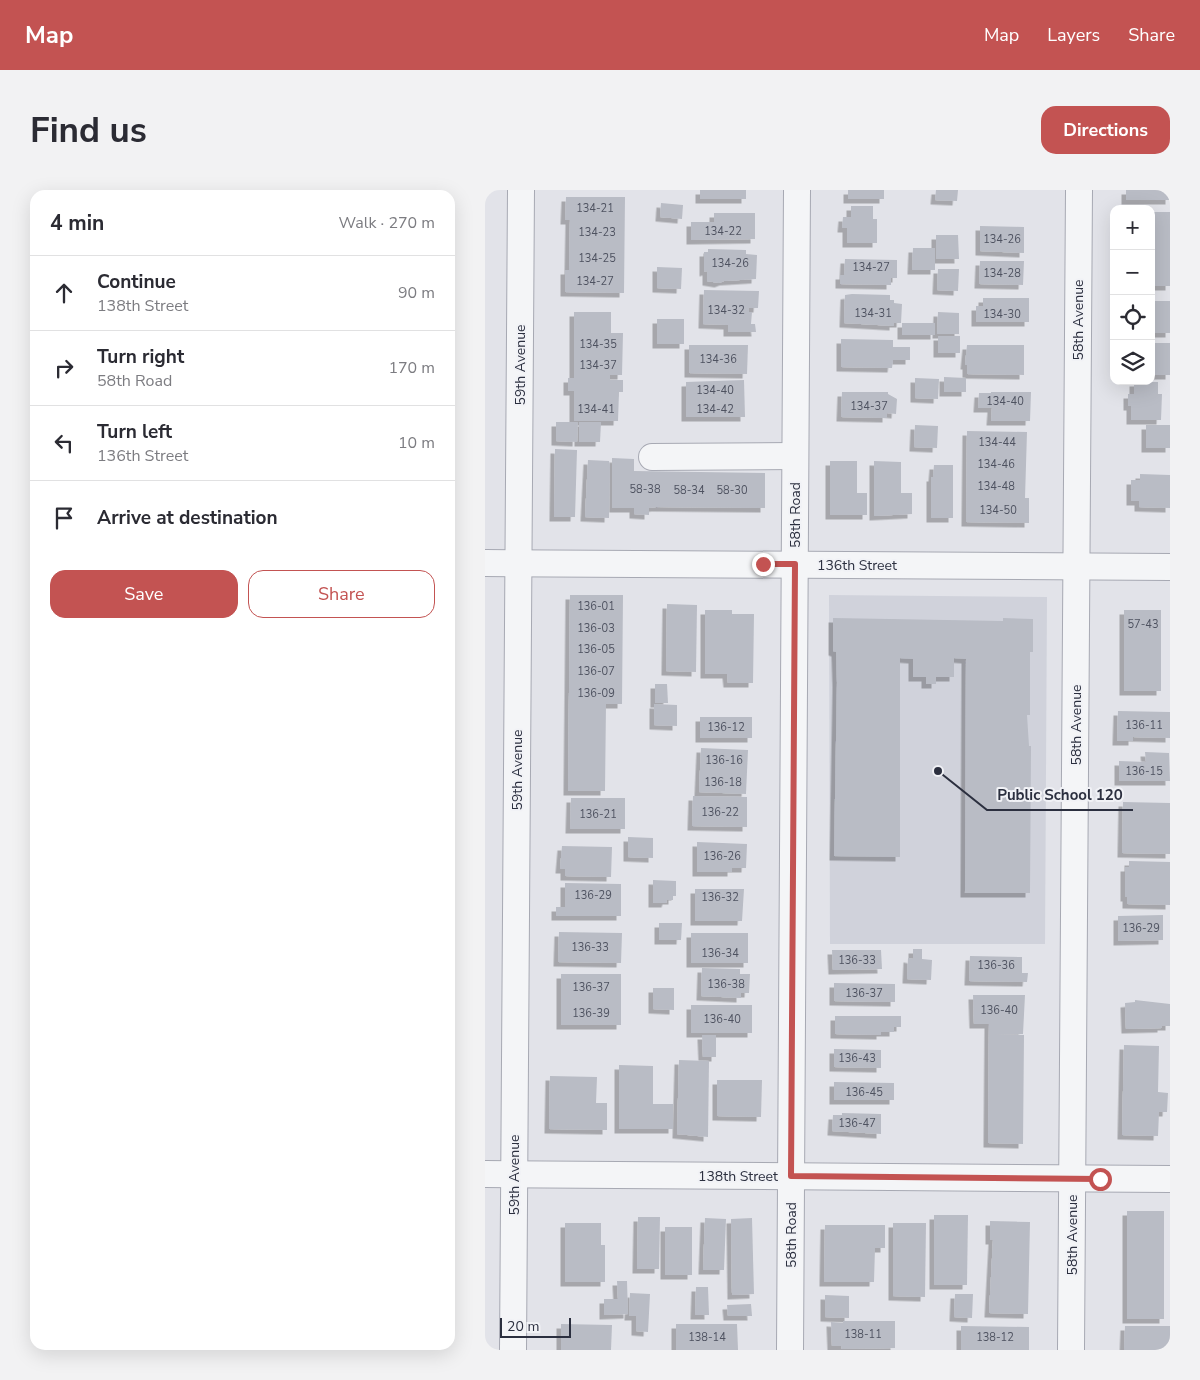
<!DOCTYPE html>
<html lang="en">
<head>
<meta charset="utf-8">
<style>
	body { margin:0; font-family:"Nunito Sans",sans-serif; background:#f2f2f3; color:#2b2b33 }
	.controls { position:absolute; right:15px; top:15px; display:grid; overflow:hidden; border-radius:10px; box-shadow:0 5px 20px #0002 }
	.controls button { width:45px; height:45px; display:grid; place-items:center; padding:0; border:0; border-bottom:1px solid #e1e1e2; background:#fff; color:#2b2b33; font:25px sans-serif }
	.scale { position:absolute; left:15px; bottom:12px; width:71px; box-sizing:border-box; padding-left:5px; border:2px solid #2b2f3f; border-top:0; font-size:14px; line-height:18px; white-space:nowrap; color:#2b2f3f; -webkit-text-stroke:4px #f1f2f6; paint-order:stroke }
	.stop { position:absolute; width:15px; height:15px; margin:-11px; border:4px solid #c35352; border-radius:50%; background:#fff }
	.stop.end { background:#c35352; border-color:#fff; box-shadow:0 1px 5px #0008 }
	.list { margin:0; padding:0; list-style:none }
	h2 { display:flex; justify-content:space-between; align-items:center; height:65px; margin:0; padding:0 20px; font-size:21px }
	h2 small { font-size:16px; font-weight:400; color:#7c7c81 }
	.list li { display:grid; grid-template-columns:32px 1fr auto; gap:15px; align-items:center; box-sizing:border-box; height:75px; padding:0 20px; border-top:1px solid #e1e1e2 }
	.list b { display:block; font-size:19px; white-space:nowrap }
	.list p { margin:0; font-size:16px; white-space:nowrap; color:#7c7c81 }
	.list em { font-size:16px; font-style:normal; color:#7c7c81 }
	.actions { display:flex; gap:10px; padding:15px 20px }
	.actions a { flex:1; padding:11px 0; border:1px solid #c35352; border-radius:15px; text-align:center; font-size:18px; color:#c35352 }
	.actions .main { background:#c35352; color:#fff }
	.icon { flex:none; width:28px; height:28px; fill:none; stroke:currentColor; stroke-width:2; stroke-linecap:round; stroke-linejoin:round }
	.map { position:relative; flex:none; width:685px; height:1160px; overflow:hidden; border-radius:15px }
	header { display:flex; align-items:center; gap:30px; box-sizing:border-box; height:70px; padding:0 25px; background:#c35352; color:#fff }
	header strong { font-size:24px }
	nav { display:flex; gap:28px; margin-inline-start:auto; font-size:18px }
	.intro { display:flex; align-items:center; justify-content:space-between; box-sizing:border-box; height:120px; padding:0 30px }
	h1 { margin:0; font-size:35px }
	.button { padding:12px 22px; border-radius:15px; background:#c35352; color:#fff; font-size:18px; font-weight:700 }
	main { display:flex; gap:30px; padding:0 30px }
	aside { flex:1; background:#fff; border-radius:15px; box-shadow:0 5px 20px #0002 }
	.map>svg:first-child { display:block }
</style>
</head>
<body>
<header>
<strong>Map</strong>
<nav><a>Map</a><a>Layers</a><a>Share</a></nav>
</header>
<div class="intro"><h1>Find us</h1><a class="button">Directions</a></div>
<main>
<aside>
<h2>4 min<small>Walk · 270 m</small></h2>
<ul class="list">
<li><svg class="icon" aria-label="ahead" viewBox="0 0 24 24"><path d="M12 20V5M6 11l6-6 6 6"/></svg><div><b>Continue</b><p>138th Street</p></div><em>90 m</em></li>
<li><svg class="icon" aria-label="right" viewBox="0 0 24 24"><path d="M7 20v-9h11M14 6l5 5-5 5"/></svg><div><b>Turn right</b><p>58th Road</p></div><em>170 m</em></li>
<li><svg class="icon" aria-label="left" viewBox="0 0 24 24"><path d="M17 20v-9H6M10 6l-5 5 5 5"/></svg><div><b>Turn left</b><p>136th Street</p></div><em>10 m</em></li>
<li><svg class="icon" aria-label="arrive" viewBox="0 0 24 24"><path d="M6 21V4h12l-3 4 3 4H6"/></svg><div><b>Arrive at destination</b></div></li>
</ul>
<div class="actions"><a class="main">Save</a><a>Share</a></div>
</aside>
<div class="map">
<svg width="685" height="1160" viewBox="0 0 685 1160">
	<defs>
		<filter id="shadow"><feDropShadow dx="-4.5" dy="4.5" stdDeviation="0" flood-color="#0004"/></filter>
	</defs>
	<rect width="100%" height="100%" fill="#e2e3e9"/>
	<polygon fill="#d0d2db" points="344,405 562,407 560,754 345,754"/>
	<g fill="#b9bcc5" filter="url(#shadow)">
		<rect x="215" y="0" width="46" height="9"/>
		<rect x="363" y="0" width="36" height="9"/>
		<polygon points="451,0 473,0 472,11 450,10"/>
		<rect x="641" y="0" width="44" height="10"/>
		<polygon points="81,7 140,7 139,103 80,102 80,80 84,80 85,30 80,30"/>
		<polygon points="176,13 198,15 197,29 175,27"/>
		<polygon points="366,16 388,16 388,29 392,29 392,53 362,53 362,38 357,38 358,27 366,27"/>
		<rect x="666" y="22" width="19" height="74"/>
		<polygon points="229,23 270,23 270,49 206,50 206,32 229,32"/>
		<polygon points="495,36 539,37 539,63 495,61"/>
		<polygon points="451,45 473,45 474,69 451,69"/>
		<polygon points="428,58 450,58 450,80 427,80"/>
		<polygon points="223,59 261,60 261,64 272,65 271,89 239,91 234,93 222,91 222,81 219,82 219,62 223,62"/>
		<polygon points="360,69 412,70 412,88 406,88 406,95 355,94 355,85 359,85"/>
		<polygon points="495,71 539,71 538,95 494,94"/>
		<polygon points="172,77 197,78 196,99 172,98"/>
		<polygon points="453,79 474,79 473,101 452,100"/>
		<polygon points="219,100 274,101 273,118 264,118 264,122 267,122 266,134 270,134 271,142 243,142 243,135 218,134"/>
		<polygon points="367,104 405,105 405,110 409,110 409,113 417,114 416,133 409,133 409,136 359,133 360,105"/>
		<polygon points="498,108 544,108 544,132 491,132 491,116 498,116"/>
		<rect x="666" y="111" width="19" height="32"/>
		<polygon points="89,122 126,122 126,143 138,143 137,185 125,185 125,190 138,190 138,202 134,202 133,231 89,231 89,201 83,201 83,188 89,188"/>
		<polygon points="453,122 474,123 474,144 452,144"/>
		<rect x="172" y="129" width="27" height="25"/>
		<rect x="417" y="133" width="33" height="12"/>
		<rect x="453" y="146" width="22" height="17"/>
		<polygon points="356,149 408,150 408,157 425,157 425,170 408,170 407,178 356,177"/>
		<rect x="666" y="153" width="19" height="32"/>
		<polygon points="204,155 263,155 262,184 204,183"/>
		<polygon points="482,155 539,155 539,185 482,184 482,175 480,175"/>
		<polygon points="459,187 481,188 481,202 459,202"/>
		<polygon points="430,188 454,189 453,209 430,208"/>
		<polygon points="259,190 260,227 201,227 201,192"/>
		<polygon points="649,192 673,192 673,204 677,204 676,230 646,230 646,216 643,216 643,204 649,204"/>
		<polygon points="357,202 403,202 403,204 412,209 411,224 402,223 402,228 356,227"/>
		<polygon points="506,202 546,202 545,231 506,231 507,218 493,218 494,203 506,203"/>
		<polygon points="71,232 93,232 92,252 71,251"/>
		<polygon points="94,232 116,232 115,252 94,252"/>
		<polygon points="430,235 453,236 452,258 429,257"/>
		<rect x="661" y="235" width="24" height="23"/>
		<polygon points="482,241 542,242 540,308 544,308 544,333 481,332"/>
		<polygon points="70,259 92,260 90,327 69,327"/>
		<polygon points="127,268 149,269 149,281 280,283 280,318 171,317 164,318 164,325 149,324 149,318 127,318"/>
		<polygon points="103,270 124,271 125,276 124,328 100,327"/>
		<polygon points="345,271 372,271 372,303 382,303 382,325 345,325"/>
		<polygon points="389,271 416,272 416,303 427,303 427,324 389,326"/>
		<polygon points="449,275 468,275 468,328 446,328 446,287 448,287"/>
		<polygon points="655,284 685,285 685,318 654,317 654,311 646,311 646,290 655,290"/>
		<polygon points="85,405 138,405 137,514 121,514 120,601 83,601"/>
		<polygon points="182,414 212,415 211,482 181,481"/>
		<polygon points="220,420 247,420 247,424 269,424 268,493 243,493 242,484 220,484"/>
		<rect x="639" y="420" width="37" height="81"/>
		<polygon points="348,428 518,431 518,428 548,429 548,462 545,462 545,525 542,525 544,556 546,556 545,703 480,703 481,469 469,468 469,487 451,487 451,494 441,494 441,487 428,487 428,469 415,468 415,667 349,666 352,493 351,462 348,461"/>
		<polygon points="170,494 182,494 183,513 170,513"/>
		<polygon points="169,514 192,515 192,536 169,535"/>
		<polygon points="633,521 685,522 685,548 648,547 648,551 632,551"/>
		<rect x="215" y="527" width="52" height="21"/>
		<polygon points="216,558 263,560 261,604 214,602"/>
		<polygon points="660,562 684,563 685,591 634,591 634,571 661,572"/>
		<polygon points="208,606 262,607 262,637 207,636"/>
		<polygon points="86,608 140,608 140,639 85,639"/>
		<polygon points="638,612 685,613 685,664 637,663"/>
		<polygon points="143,647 168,648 168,668 143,667"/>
		<polygon points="212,652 262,654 261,678 247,678 247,682 212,682"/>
		<polygon points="77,656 127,657 126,687 80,686 80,679 75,679"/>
		<polygon points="644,671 685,672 685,715 642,714 642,707 640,707 640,677 644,677"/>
		<polygon points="168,690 191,691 191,706 188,706 188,710 182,710 181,713 168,713"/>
		<polygon points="80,693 136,694 136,726 71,726 71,717 80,717"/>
		<polygon points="210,699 259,699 257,731 210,731"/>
		<polygon points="678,725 678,750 633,751 633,726"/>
		<polygon points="174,733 197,733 196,750 174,750"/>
		<polygon points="74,742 137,743 136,773 73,772"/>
		<rect x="206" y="743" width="57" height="30"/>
		<polygon points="428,759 437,759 437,769 447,770 446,790 422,789 423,768 428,769"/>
		<polygon points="347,760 396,760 397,779 348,780"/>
		<polygon points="485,766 537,767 537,783 543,783 542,792 484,791"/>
		<polygon points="217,778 255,779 255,784 265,784 264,803 256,803 256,808 216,806"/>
		<rect x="76" y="784" width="60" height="51"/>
		<polygon points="349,793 410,794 410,812 349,811"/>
		<polygon points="168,798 189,798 189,820 168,819"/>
		<polygon points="488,805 540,805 538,844 510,844 539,845 538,954 503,953 504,834 489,834"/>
		<polygon points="650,810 685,814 685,836 677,836 677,838 641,839 640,813 650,812"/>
		<rect x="206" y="815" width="61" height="28"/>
		<polygon points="350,826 416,826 416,837 409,837 409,842 396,842 396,845 350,844"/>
		<polygon points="217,845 231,845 231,867 218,867"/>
		<polygon points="639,855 674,856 673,902 683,903 682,922 674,922 673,946 637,945"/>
		<polygon points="349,859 396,860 396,878 349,877"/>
		<polygon points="194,870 224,871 223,947 192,944"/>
		<polygon points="134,875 168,876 168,914 188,914 188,939 134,939"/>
		<polygon points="65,886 112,887 111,913 122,913 122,940 64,939"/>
		<polygon points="232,890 277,890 276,927 232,926"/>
		<polygon points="349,892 409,893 409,910 349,910"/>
		<polygon points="357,923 396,924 396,944 347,941 348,925 357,925"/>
		<rect x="642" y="1021" width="37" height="108"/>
		<polygon points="449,1025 483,1025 482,1095 449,1095"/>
		<polygon points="153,1027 175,1027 174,1079 152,1079"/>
		<polygon points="220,1028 241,1029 239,1080 218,1080"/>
		<polygon points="267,1028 269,1104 247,1105 246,1029"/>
		<polygon points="505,1031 545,1032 543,1124 504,1123 508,1050 505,1050"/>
		<polygon points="80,1033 116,1033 116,1055 120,1055 120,1092 80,1092"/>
		<polygon points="408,1033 441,1033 440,1107 408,1106"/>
		<polygon points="340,1035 400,1035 400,1058 390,1058 389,1092 339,1092"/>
		<rect x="180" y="1037" width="27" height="48"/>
		<polygon points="132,1091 142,1091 143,1124 119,1125 119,1109 133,1109"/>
		<polygon points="211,1097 223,1097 224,1125 210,1125"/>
		<polygon points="145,1103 165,1104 163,1142 151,1141 151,1126 144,1126"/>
		<polygon points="470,1104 488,1104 487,1128 469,1127"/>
		<polygon points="340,1105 364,1106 364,1128 340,1127"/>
		<polygon points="266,1114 267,1126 243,1126 242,1115"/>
		<polygon points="358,1131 410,1131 410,1158 357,1159 356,1156 347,1156 346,1132 358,1133"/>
		<polygon points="76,1134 127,1135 126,1160 76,1160"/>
		<polygon points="191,1134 252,1134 253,1160 191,1160"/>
		<polygon points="476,1136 544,1137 544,1160 476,1160"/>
		<polygon points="640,1136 685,1136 685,1160 639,1160"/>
	</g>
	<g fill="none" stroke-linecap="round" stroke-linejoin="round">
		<g stroke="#a7a9b3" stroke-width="28">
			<g id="minor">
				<polyline points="167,267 310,266"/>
				<polyline points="0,373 685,377"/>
				<polyline points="0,984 685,989"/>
				<polyline points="28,1160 36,0"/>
				<polyline points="305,1160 312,0"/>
				<polyline points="586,1160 594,0"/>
			</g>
		</g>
		<use href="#minor" stroke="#f4f5f7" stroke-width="26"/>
	</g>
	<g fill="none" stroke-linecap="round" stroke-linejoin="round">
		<polyline stroke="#c35352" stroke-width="6" points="278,374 310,374 306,986 615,989"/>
	</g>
	<g text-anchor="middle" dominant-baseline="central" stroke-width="4" stroke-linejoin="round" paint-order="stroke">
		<g font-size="11" fill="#4e5260">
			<text x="110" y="18">134-21</text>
			<text x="238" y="41">134-22</text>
			<text x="112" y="42">134-23</text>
			<text x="517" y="49">134-26</text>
			<text x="112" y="68">134-25</text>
			<text x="245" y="73">134-26</text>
			<text x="386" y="77">134-27</text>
			<text x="517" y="83">134-28</text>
			<text x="110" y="91">134-27</text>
			<text x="241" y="120">134-32</text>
			<text x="388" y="123">134-31</text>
			<text x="517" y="124">134-30</text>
			<text x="113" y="154">134-35</text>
			<text x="233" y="169">134-36</text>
			<text x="113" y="175">134-37</text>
			<text x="230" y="200">134-40</text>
			<text x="520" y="211">134-40</text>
			<text x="384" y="216">134-37</text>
			<text x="111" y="219">134-41</text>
			<text x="230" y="219">134-42</text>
			<text x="512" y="252">134-44</text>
			<text x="511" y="274">134-46</text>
			<text x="511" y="296">134-48</text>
			<text x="160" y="299">58-38</text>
			<text x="204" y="300">58-34</text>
			<text x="247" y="300">58-30</text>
			<text x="513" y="320">134-50</text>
			<text x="111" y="416">136-01</text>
			<text x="658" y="434">57-43</text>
			<text x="111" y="438">136-03</text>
			<text x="111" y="459">136-05</text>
			<text x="111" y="481">136-07</text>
			<text x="111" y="503">136-09</text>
			<text x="659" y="535">136-11</text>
			<text x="241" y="537">136-12</text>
			<text x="239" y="570">136-16</text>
			<text x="659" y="581">136-15</text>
			<text x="238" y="592">136-18</text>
			<text x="235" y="622">136-22</text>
			<text x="113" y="624">136-21</text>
			<text x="237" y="666">136-26</text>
			<text x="108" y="705">136-29</text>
			<text x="235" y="707">136-32</text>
			<text x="656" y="738">136-29</text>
			<text x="105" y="757">136-33</text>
			<text x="235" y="763">136-34</text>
			<text x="372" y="770">136-33</text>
			<text x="511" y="775">136-36</text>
			<text x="241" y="794">136-38</text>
			<text x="106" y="797">136-37</text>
			<text x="379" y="803">136-37</text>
			<text x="514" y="820">136-40</text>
			<text x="106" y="823">136-39</text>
			<text x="237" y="829">136-40</text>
			<text x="372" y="868">136-43</text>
			<text x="379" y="902">136-45</text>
			<text x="372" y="933">136-47</text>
			<text x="378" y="1144">138-11</text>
			<text x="222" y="1147">138-14</text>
			<text x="510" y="1147">138-12</text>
		</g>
		<g font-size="14" fill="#2b2f3f" stroke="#f1f2f6">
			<text transform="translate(593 130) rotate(-90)">58th Avenue</text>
			<text transform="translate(35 175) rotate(-90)">59th Avenue</text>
			<text transform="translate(310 325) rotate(-90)">58th Road</text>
			<text x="372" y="375">136th Street</text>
			<text transform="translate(591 535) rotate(-90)">58th Avenue</text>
			<text transform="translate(32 580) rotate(-90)">59th Avenue</text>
			<text transform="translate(29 985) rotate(-90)">59th Avenue</text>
			<text x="253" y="986">138th Street</text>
			<text transform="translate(306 1045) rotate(-90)">58th Road</text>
			<text transform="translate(587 1045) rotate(-90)">58th Avenue</text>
		</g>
	</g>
	<path fill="none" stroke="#2b2f3f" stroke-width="2" d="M453 581L502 620H648"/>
	<circle fill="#2b2f3f" stroke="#f1f2f6" stroke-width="2" cx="453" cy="581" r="5"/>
	<g font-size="15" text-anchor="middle" font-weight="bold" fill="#2b2f3f" stroke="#f1f2f6" stroke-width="4" stroke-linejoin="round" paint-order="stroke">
		<text x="575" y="610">Public School 120</text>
	</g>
</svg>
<div class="controls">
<button>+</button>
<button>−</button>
<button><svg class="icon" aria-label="locate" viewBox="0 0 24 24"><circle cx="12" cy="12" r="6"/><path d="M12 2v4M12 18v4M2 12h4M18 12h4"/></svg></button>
<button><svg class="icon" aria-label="layers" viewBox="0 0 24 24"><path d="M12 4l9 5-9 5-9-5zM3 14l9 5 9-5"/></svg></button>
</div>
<div class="scale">20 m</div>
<div class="stop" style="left:615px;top:989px"></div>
<div class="stop end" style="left:278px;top:374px"></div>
</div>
</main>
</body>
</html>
